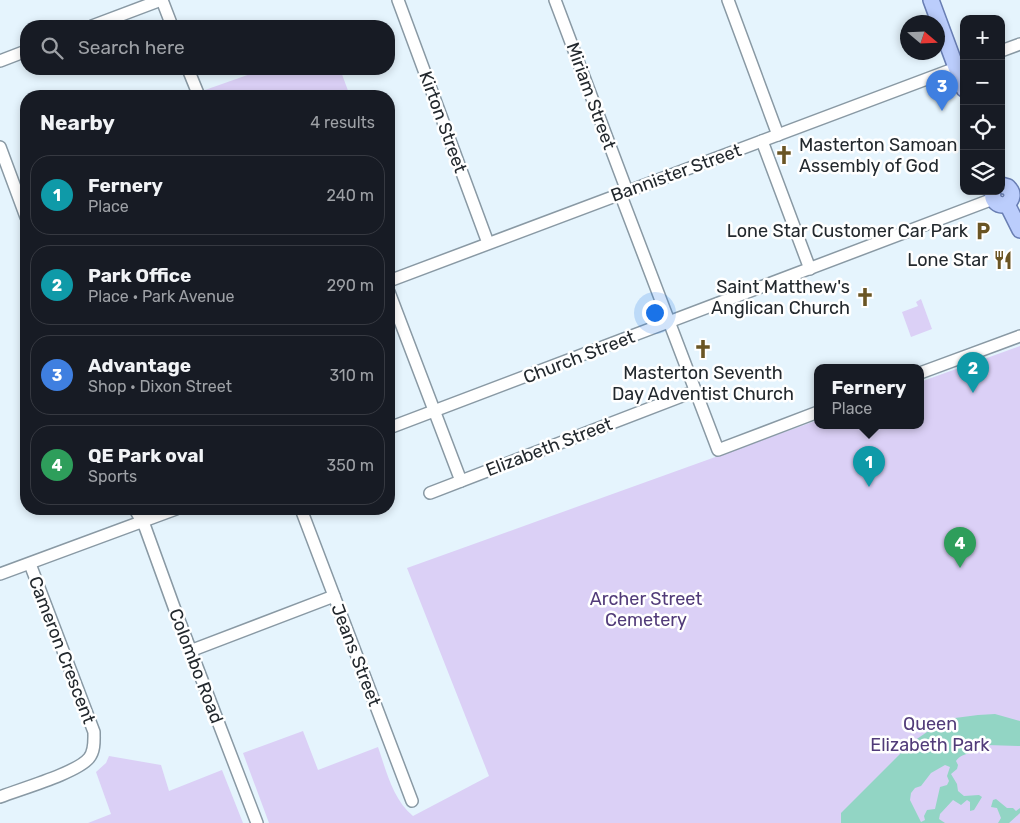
<!DOCTYPE html>
<html lang="en">
<head>
<meta charset="utf-8">
<style>
	body { margin:0; font-family:Rubik,sans-serif; background:#242831; color:#f1f3f6 }
	.controls { position:absolute; right:15px; top:15px; display:grid; overflow:hidden; border-radius:10px; box-shadow:0 2px 8px #0003 }
	.controls button { width:45px; height:45px; display:grid; place-items:center; padding:0; border:0; border-bottom:1px solid #363941; background:#171b24; color:#f1f3f6; font:25px sans-serif }
	.compass { position:absolute; left:900px; top:15px; width:45px; height:45px; border-radius:50%; background:#171b24; box-shadow:0 2px 8px #0003; rotate:109deg }
	.you { position:absolute; left:654px; top:312px; width:18px; height:18px; margin:-12px; border:4px solid #fff; border-radius:50%; background:#1a73e8; box-shadow:0 0 0 8px #1a73e833 }
	.badge { display:grid; place-items:center; width:32px; height:32px; border-radius:50%; background:#1a73e8; color:#fff; font-size:16px; font-weight:700 }
	.pin { position:absolute; translate:-50% -41px; filter:drop-shadow(0 1px 2px #0008) }
	.pin::after { content:''; position:absolute; top:26px; width:18px; height:15px; background:inherit; clip-path:polygon(0 0,100% 0,50% 100%) }
	.popup { position:absolute; left:814px; top:364px; width:110px; height:65px; box-sizing:border-box; display:grid; place-content:center; border-radius:10px; background:#171b24; filter:drop-shadow(0 1px 4px #0005); font-size:16px; white-space:nowrap; color:#9ea1a6 }
	.popup b { font-size:19px; color:#f1f3f6 }
	.popup::after { content:''; position:absolute; left:50%; top:100%; margin-left:-10px; border:10px solid transparent; border-top-color:#171b24 }
	.list { margin:0; padding:0; list-style:none }
	h2 { display:flex; justify-content:space-between; align-items:center; height:65px; margin:0; padding:0 20px; font-size:21px }
	h2 small { font-size:16px; font-weight:400; color:#9ea1a6 }
	.list li { display:grid; grid-template-columns:32px 1fr auto; gap:15px; align-items:center; box-sizing:border-box; height:80px; margin:0 10px 10px; padding:0 10px; border:1px solid #363941; border-radius:20px }
	.list b { display:block; font-size:19px; white-space:nowrap }
	.list p { margin:0; font-size:16px; white-space:nowrap; color:#9ea1a6 }
	.list em { font-size:16px; font-style:normal; color:#9ea1a6 }
	.icon { flex:none; width:28px; height:28px; fill:none; stroke:currentColor; stroke-width:2; stroke-linecap:round; stroke-linejoin:round }
	.map { position:relative; flex:none; width:1020px; height:823px; overflow:hidden }
	.search { position:absolute; background:#171b24; box-shadow:0 2px 8px #0003; left:20px; top:20px; width:375px; height:55px; display:flex; align-items:center; gap:12px; box-sizing:border-box; padding:0 18px; border-radius:20px; color:#9ea1a6; font-size:19px }
	.panel { position:absolute; background:#171b24; box-shadow:0 2px 8px #0003; left:20px; top:90px; width:375px; height:425px; border-radius:20px }
	.map>svg:first-child { display:block }
</style>
</head>
<body>
<div class="map">
<svg width="1020" height="823" viewBox="0 0 1020 823">
	<rect width="100%" height="100%" fill="#e5f4fd"/>
	<g fill="#dbd0f6">
		<polygon points="259,69 340,69 350,96 207,96 205,90 256,72"/>
		<polygon points="921,299 932,329 911,337 902,312 918,306 916,302"/>
		<path d="M1020 346V823H269L243 753 303 731 318 770 378 747C386 770 393 800 413 816L489 776 407 568 818 420V426H920V382Z"/>
		<polygon points="109,756 161,765 169,791 222,770 243,823 88,823 111,814 96,772 106,763"/>
	</g>
	<g fill="#92d5c4" fill-rule="evenodd">
		<path d="M995 714 1020 721V746L987 745C978 754 963 751 956 761L958 765 957 769 951 774 957 784 958 791 964 796 979 795 982 797 974 810 970 811V802L967 800 961 805 953 800 940 814 939 819 945 823H841V813L911 743 927 732 947 721 952 723 955 718 978 715ZM945 765 950 767 947 776 949 781 947 785 940 787 935 809 927 810 924 816 925 820 921 822 910 800 911 793 915 788 921 786 931 773Z"/>
		<polygon points="996,799 1007,808 1013,808 1016,811 1020,808 1020,813 1009,823 998,823 1001,818 997,808 991,807 993,800"/>
	</g>
	<g fill="none" stroke-linecap="round" stroke-linejoin="round">
		<g stroke="#8999a4" stroke-width="14">
			<g id="minor">
				<polyline points="162,0 172,26"/>
				<polyline points="398,0 488,243"/>
				<polyline points="555,0 627,191"/>
				<polyline points="728,0 778,135"/>
				<polyline points="92,26 161,0"/>
				<polyline points="1001,51 1020,44"/>
				<polyline points="0,61 26,51"/>
				<polyline points="188,69 199,96"/>
				<polyline points="762,141 810,269"/>
				<polyline points="0,147 26,217"/>
				<polyline points="620,193 718,450 818,412"/>
				<polyline points="389,281 964,65"/>
				<polyline points="389,292 461,481"/>
				<polyline points="920,373 1020,336"/>
				<polyline points="389,428 993,199"/>
				<polyline points="430,493 695,391"/>
				<polyline points="135,509 145,527 174,607 257,823"/>
				<polyline points="301,509 412,801"/>
				<polyline points="0,574 176,509"/>
				<polyline points="190,651 334,596"/>
				<path d="M0 797C20 789 77 773 89 758 95 751 94 740 94 732L30 564"/>
			</g>
		</g>
		<g stroke="#697eb3" stroke-width="18">
			<g id="major">
				<polyline points="931,0 964,89"/>
				<path d="M993 191C991 201 998 207 1007 204 1013 199 1014 193 1008 187L1001 185"/>
				<polyline points="1007,204 1020,230"/>
			</g>
		</g>
		<use href="#minor" stroke="#fff" stroke-width="11"/>
		<use href="#major" stroke="#bbcdfc" stroke-width="15"/>
	</g>
	<defs>
		<g id="church-bare" transform="scale(1.5)"><path d="M-1.2-6h2.4v3.5h3.3v2.4h-3.3V6h-2.4V-.1h-3.3v-2.4h3.3Z" fill="#6a5524" stroke="#fff" stroke-width="2.5" paint-order="stroke"/></g>
		<g id="parking-bare" transform="scale(1.5)"><path d="M-3.5-5.5H1a3.5 3.5 0 0 1 0 7H-1V5.5H-3.5ZM-1-3.4V-.6H.8a1.4 1.4 0 0 0 0-2.8Z" fill="#6a5524" stroke="#fff" stroke-width="2.5" paint-order="stroke"/></g>
		<g id="restaurant-bare" transform="scale(1.5)"><path d="M-5-6h1v4h1v-4h1v4h1v-4h1v5L-1.5 .5V6h-2V.5L-5-1ZM5-6V6H3V1.5H1.5Q1.5-4 5-6Z" fill="#6a5524" stroke="#fff" stroke-width="2.5" paint-order="stroke"/></g>
	</defs>
	<g fill-rule="evenodd">
		<use href="#church-bare" x="784" y="155"/>
		<use href="#parking-bare" x="983" y="231"/>
		<use href="#restaurant-bare" x="1003" y="260"/>
		<use href="#church-bare" x="865" y="297"/>
		<use href="#church-bare" x="703" y="349"/>
	</g>
	<g text-anchor="middle" dominant-baseline="central" stroke-width="5" stroke-linejoin="round" paint-order="stroke">
		<g font-size="18" fill="#23292e" stroke="#fff">
			<text transform="translate(591 96) rotate(70)">Miriam Street</text>
			<text transform="translate(443 122) rotate(70)">Kirton Street</text>
			<text transform="translate(676 173) rotate(-20)">Bannister Street</text>
			<text transform="translate(579 357) rotate(-21)">Church Street</text>
			<text transform="translate(549 447) rotate(-21)">Elizabeth Street</text>
			<text transform="translate(62 650) rotate(69)">Cameron Crescent</text>
			<text transform="translate(356 655) rotate(69)">Jeans Street</text>
			<text transform="translate(196 666) rotate(69)">Colombo Road</text>
		</g>
		<g font-size="18" fill="#23292e" stroke="#fff" text-anchor="end">
			<text x="799" y="145" text-anchor="start">Masterton Samoan<tspan x="799" dy="21">Assembly of God</tspan></text>
			<text x="968" y="231">Lone Star Customer Car Park</text>
			<text x="988" y="260">Lone Star</text>
			<text x="850" y="287">Saint Matthew's<tspan x="850" dy="21">Anglican Church</tspan></text>
			<text x="703" y="373" text-anchor="middle">Masterton Seventh<tspan x="703" dy="21">Day Adventist Church</tspan></text>
		</g>
		<g font-size="18" fill="#513b79" stroke="#fff">
			<text x="646" y="599">Archer Street<tspan x="646" dy="21">Cemetery</tspan></text>
			<text x="930" y="724">Queen<tspan x="930" dy="21">Elizabeth Park</tspan></text>
		</g>
	</g>
</svg>
<div class="controls">
<button>+</button>
<button>−</button>
<button><svg class="icon" aria-label="locate" viewBox="0 0 24 24"><circle cx="12" cy="12" r="6"/><path d="M12 2v4M12 18v4M2 12h4M18 12h4"/></svg></button>
<button><svg class="icon" aria-label="layers" viewBox="0 0 24 24"><path d="M12 4l9 5-9 5-9-5zM3 14l9 5 9-5"/></svg></button>
</div>
<svg class="compass" viewBox="-18 -18 36 36"><path d="M0-13l5 13h-10z" fill="#e53935"/><path d="M0 13l5-13h-10z" fill="#9ea1a6"/></svg>
<div class="you"></div>
<div class="pin badge" style="left:869px;top:487px;background:#0f9aa8">1</div>
<div class="popup"><b>Fernery</b>Place</div>
<div class="pin badge" style="left:973px;top:393px;background:#0f9aa8">2</div>
<div class="pin badge" style="left:942px;top:111px;background:#3f7fe0">3</div>
<div class="pin badge" style="left:960px;top:568px;background:#2e9e5b">4</div>
<div class="search"><svg class="icon" aria-label="search" viewBox="0 0 24 24"><circle cx="10" cy="10" r="6"/><path d="M15 15l6 6"/></svg>Search here</div>
<section class="panel">
<h2>Nearby<small>4 results</small></h2>
<ul class="list">
<li><span class="badge" style="background:#0f9aa8">1</span><div><b>Fernery</b><p>Place</p></div><em>240 m</em></li>
<li><span class="badge" style="background:#0f9aa8">2</span><div><b>Park Office</b><p>Place · Park Avenue</p></div><em>290 m</em></li>
<li><span class="badge" style="background:#3f7fe0">3</span><div><b>Advantage</b><p>Shop · Dixon Street</p></div><em>310 m</em></li>
<li><span class="badge" style="background:#2e9e5b">4</span><div><b>QE Park oval</b><p>Sports</p></div><em>350 m</em></li>
</ul>
</section>
</div>
</body>
</html>
